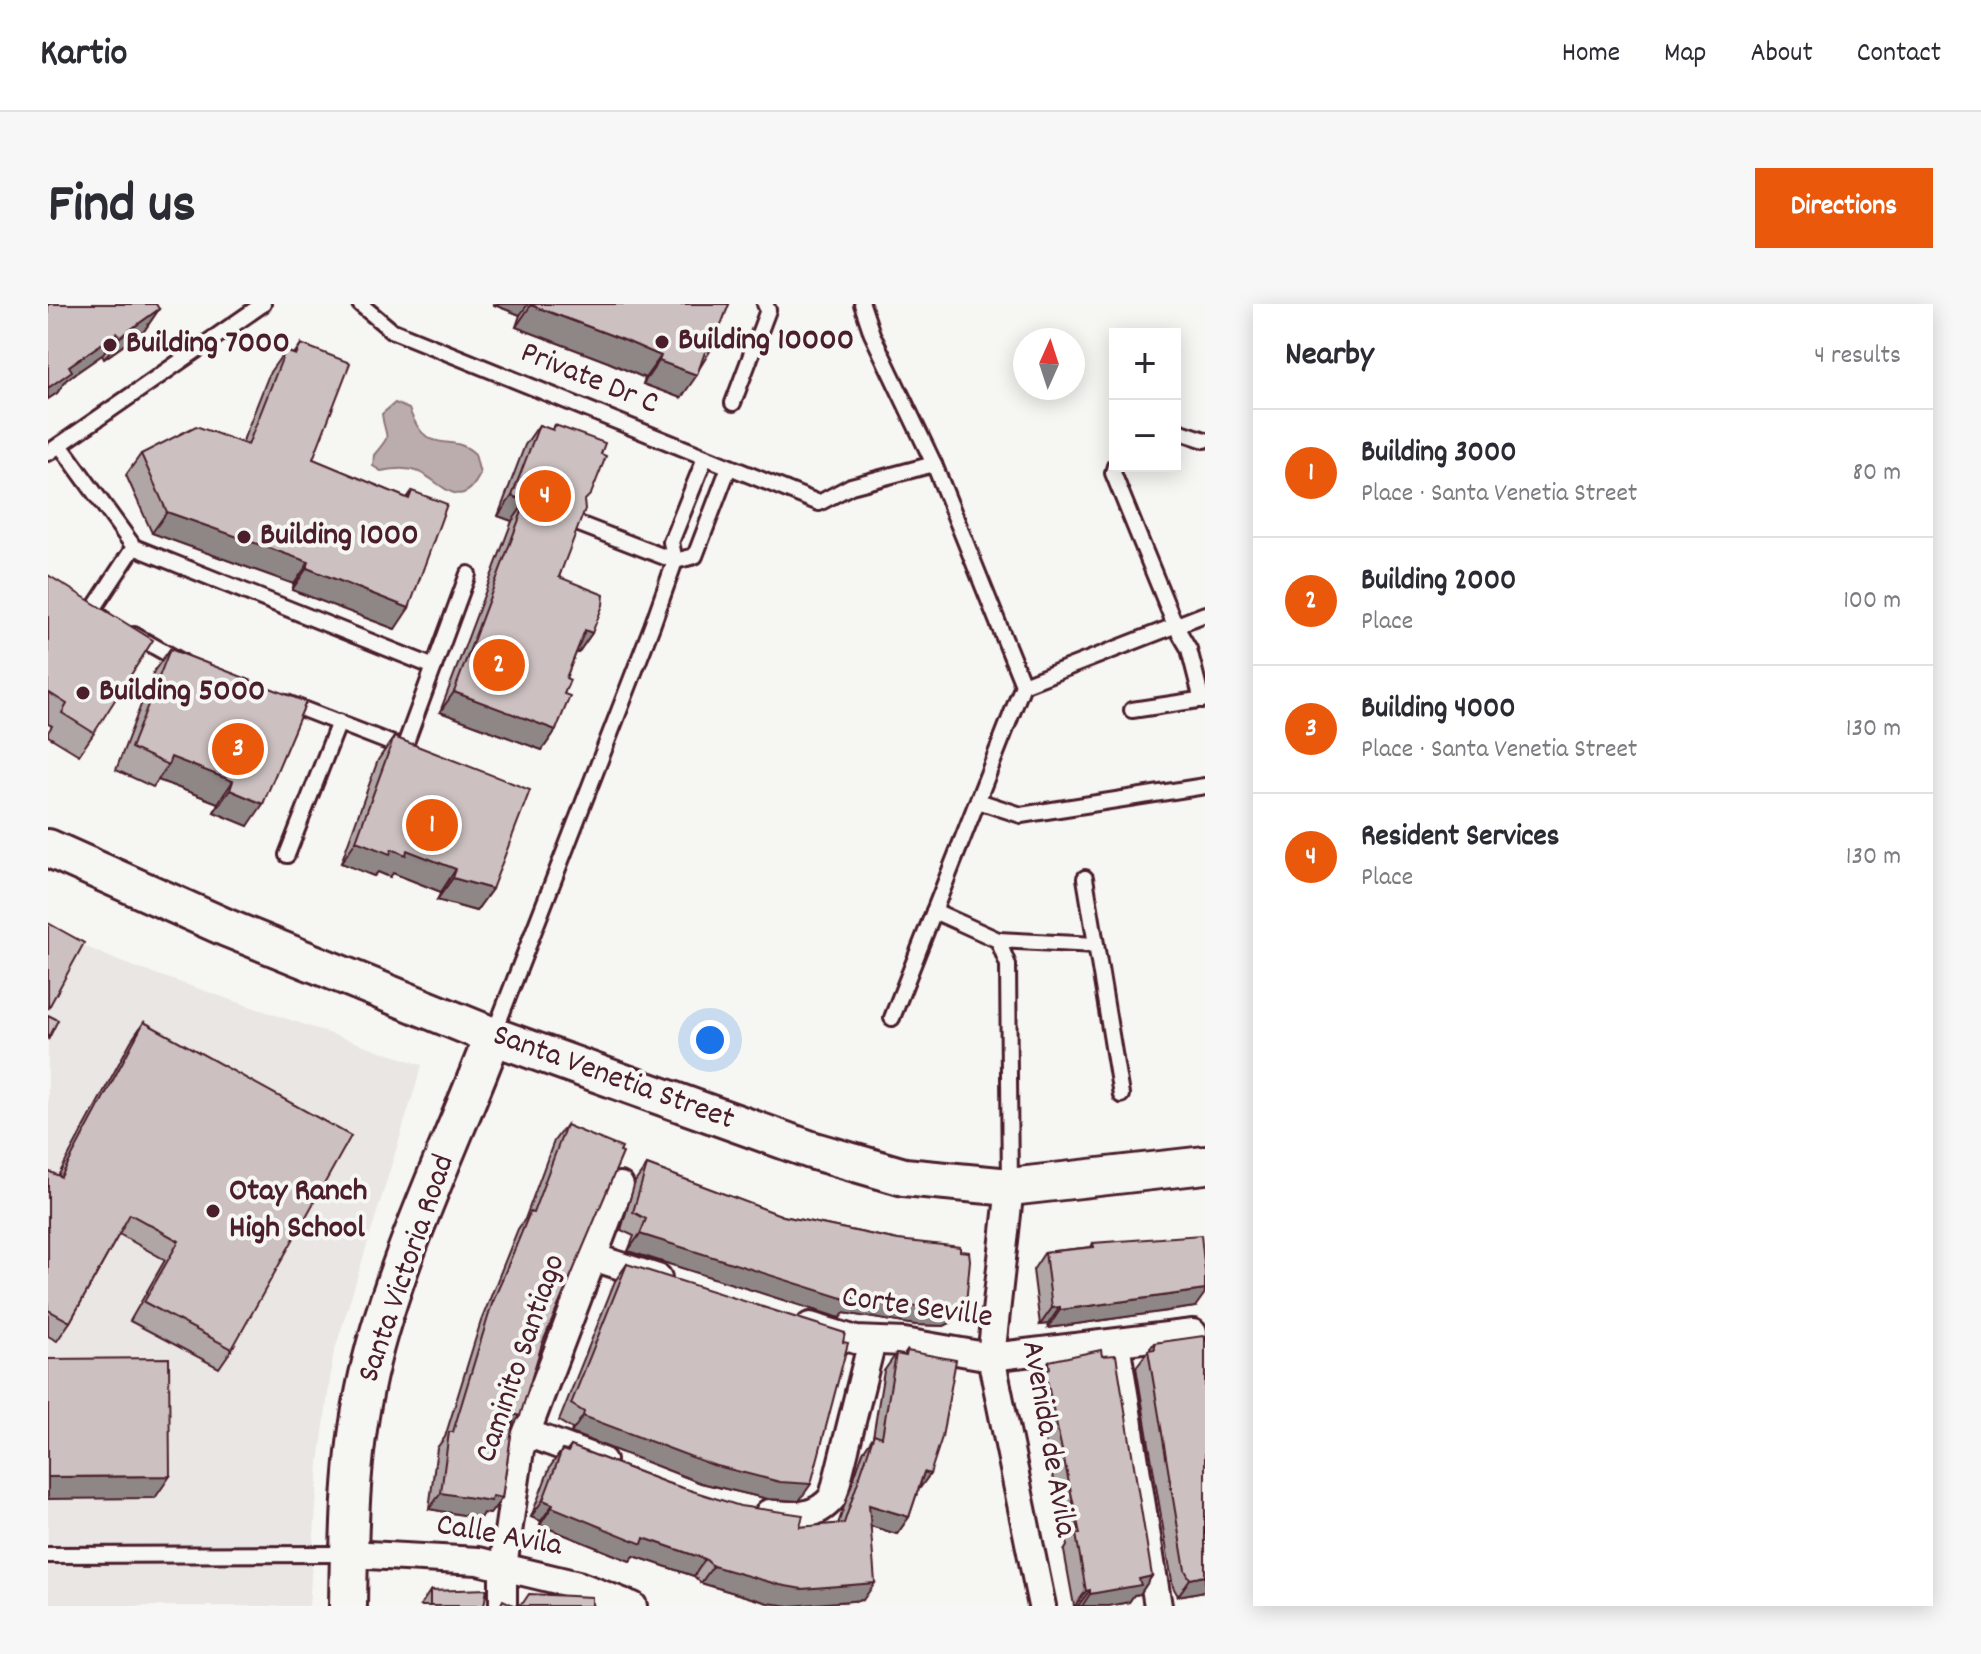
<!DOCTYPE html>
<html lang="en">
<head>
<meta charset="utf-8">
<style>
	body { margin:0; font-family:Dekko,sans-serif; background:#f7f7f7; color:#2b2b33 }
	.controls { position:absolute; right:24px; top:24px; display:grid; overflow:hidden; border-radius:0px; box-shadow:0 4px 20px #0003 }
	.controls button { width:72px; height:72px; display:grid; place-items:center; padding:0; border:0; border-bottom:2px solid #e1e1e2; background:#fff; color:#2b2b33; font:40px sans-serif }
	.compass { position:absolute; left:965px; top:24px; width:72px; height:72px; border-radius:50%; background:#fff; box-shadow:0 4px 20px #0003; rotate:3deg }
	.you { position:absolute; left:662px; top:736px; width:28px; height:28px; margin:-20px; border:6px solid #fff; border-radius:50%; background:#1a73e8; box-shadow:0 0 0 12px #1a73e833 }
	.badge { display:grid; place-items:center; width:52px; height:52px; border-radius:50%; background:#ea580c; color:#fff; font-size:26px; font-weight:700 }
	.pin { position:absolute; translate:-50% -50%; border:4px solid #fff; box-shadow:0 2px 8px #0006 }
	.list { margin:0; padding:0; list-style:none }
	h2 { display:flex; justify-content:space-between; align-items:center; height:104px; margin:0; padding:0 32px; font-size:34px }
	h2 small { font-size:26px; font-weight:400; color:#7c7c81 }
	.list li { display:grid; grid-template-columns:52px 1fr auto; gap:24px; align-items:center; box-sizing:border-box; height:128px; padding:0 32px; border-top:2px solid #e1e1e2 }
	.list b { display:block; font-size:30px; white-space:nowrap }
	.list p { margin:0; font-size:26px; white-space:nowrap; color:#7c7c81 }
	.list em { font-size:26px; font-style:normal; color:#7c7c81 }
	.map { position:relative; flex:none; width:1157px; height:1302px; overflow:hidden; border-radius:0px }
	header { display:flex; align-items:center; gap:48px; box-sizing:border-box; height:112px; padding:0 40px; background:#fff; border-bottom:2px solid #e1e1e2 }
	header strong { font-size:38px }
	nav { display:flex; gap:44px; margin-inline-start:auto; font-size:28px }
	.intro { display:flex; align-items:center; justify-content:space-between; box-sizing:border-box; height:192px; padding:0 48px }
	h1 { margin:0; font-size:56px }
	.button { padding:20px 36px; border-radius:0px; background:#ea580c; color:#fff; font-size:28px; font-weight:700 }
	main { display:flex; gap:48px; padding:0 48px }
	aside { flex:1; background:#fff; border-radius:0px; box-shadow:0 4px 20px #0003 }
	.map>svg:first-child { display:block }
</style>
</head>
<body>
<header>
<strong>Kartio</strong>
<nav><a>Home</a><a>Map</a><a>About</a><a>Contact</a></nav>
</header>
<div class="intro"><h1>Find us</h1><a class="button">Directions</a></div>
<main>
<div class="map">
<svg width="1157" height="1302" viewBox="0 0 1157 1302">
	<rect width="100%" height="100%" fill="#f6f6f2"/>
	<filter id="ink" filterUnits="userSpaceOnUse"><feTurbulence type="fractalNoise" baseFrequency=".0125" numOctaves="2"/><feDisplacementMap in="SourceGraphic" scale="16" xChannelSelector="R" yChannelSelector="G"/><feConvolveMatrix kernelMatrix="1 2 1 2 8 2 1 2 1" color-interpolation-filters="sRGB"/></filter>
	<g filter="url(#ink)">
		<polygon fill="#e9e6e3" points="0,626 75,659 374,761 285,1052 271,1159 261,1302 0,1302"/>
		<path fill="#bbadae" stroke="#8e747a" stroke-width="2" d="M347 99 361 105C380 156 402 126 427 150L432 170C413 211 393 177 371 168 357 163 346 165 333 167L325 162 326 151C346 127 337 137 334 110Z"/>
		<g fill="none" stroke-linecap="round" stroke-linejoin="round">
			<g stroke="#4a1f2b" stroke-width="20">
				<g id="lane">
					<polyline points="312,0 343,26 771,199 803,182 886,160 975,381 844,714"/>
					<polyline points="814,0 824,30 886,160"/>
					<polyline points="685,99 720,6 717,0"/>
					<polyline points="1127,126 1157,136"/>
					<polyline points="12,141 86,243 386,363"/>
					<polyline points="0,149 215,0"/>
					<polyline points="1067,162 1065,169 1127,321 1141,345 1154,396"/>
					<polyline points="531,220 627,257 647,252 681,163"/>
					<polyline points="54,313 44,307 86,243"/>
					<polyline points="86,331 134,358"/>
					<polyline points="975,381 1157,310"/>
					<polyline points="239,399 358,445"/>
					<polyline points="1084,406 1157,395"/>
					<polyline points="356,444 420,270"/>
					<polyline points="930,497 973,511 1157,482"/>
					<polyline points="239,551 291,418"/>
					<polyline points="1037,574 1073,791"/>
					<polyline points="886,607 950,636 960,661 962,883"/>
					<polyline points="950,636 1048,641"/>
					<polyline points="445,732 604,322 627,257 623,238 657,154"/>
					<polyline points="0,1251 301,1250"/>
				</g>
			</g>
			<g stroke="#4a1f2b" stroke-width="32">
				<g id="street">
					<polyline points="962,883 943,1053 994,1302"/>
					<polyline points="545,953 610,974"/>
					<polyline points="762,1022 808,1036 856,1038 943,1053 1145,1029"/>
					<polyline points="1068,1039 1110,1302"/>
					<polyline points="479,1129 554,1157"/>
					<path d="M721 1209C748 1212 767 1215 785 1193L824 1037"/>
					<polyline points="301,1250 430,1257 530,1281 585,1302"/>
					<polyline points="455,1302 455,1263 472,1146 572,882"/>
				</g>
			</g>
			<g stroke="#4a1f2b" stroke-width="42">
				<g id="secondary">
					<polyline points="0,544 179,624 445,732 763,846 856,873 962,883 1157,861"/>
					<path d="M300 1302C301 1230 302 1156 317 1085 340 969 403 843 445 732"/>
				</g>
			</g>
			<use href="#lane" stroke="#f6f6f2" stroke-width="14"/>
			<use href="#street" stroke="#f6f6f2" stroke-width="26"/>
			<use href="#secondary" stroke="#f6f6f2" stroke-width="36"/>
		</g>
		<g fill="#afa6a5" stroke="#4a1f2b" stroke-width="2">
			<polygon points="0,0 111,5 96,27 56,55 54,51 18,76 9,89 0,95"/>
			<polygon points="444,0 681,0 664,44 633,94 595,80 597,74 560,58 468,23 472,11"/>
			<polygon points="253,40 265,155 359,194 364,187 347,325 244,286 246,280 104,229 78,171 93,150 194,139 222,68 237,47 246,50"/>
			<polygon points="491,121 503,126 507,121 536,200 511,273 544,329 530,349 528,349 518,374 516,390 508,426 494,446 392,408 464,217 450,212 477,141"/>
			<polygon points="0,271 46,429 31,451 0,432 0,428 4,422 0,420"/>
			<polygon points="122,345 258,398 200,522 166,508 170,499 110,476 105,483 68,466 106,367"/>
			<polygon points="346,433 444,585 428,607 389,596 393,588 345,569 342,573 330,568 326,572 293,559 330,456"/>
			<polygon points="96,718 184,1045 171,1064 82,1017 117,956 71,930 22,1018 9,1037 0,1032 0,867 10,872 83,737"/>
			<polygon points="518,821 494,1040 464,1123 454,1194 442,1210 435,1209 432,1214 381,1205 389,1144 397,1133 433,1017 470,925 477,915 506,837"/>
			<polygon points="599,861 735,912 850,936 912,947 918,1000 906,1017 896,1022 868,1021 796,1009 792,1014 580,947 586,932 573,926 587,878"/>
			<polygon points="1045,939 1147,1003 1000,1024 1000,1020 992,1021 985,966 997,948 1043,943"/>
			<polygon points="579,960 751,1197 720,1195 653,1179 523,1129 524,1125 511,1117 567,977"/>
			<polygon points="1157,1033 1157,1287 1130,1292 1125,1283 1088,1063 1106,1039"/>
			<polygon points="859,1047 882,1170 870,1186 861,1213 849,1230 823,1222 815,1296 742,1302 720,1299 653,1279 646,1272 586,1252 582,1257 492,1221 493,1217 483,1213 502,1163 514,1146 519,1147 523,1142 619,1179 752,1223 790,1220 815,1148 825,1133 836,1067 848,1050 856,1051"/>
			<polygon points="1001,1057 1104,1272 1092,1290 1086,1291 1081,1298 1060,1302 1026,1302 1016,1247 1019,1242 986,1084 990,1078 989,1074"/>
			<polygon points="382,1287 382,1302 372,1302"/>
		</g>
		<g fill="#8f8786" stroke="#4a1f2b" stroke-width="2">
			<polygon points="444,0 480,0 472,11"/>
			<polygon points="483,1 576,36 613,52 597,74 560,58 468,23"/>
			<polygon points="111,5 96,27 56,55 72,33"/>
			<polygon points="69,29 54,51 18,76 9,89 0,95 0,84 21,62"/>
			<polygon points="611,57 649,71 633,94 595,80"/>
			<polygon points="464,192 478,197 464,217 450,212"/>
			<polygon points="119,208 261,258 246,280 104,229"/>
			<polygon points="259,264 361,304 347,325 244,286"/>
			<polygon points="537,326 544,329 530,349 523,347"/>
			<polygon points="406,388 508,426 494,446 392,408"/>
			<polygon points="123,453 185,477 170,499 110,476 120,461"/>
			<polygon points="182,486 215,500 200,522 166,508"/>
			<polygon points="308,537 344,545 359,546 408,565 393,588 345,569 342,573 330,568 326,572 293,559"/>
			<polygon points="405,574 444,585 428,607 389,596"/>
			<polygon points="592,930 806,991 918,1000 906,1017 896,1022 868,1021 796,1009 792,1014 580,947"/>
			<polygon points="1157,986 1157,989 1147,1003 1000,1024 1012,1006"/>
			<polygon points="1012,1003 1000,1020 992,1021 1004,1004"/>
			<polygon points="466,1110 472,1112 460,1129"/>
			<polygon points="535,1112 763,1180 751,1197 720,1195 653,1179 523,1129"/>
			<polygon points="876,1168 882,1170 870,1187"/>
			<polygon points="122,1172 107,1194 0,1195 0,1173"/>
			<polygon points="393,1189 444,1192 454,1194 442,1210 435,1209 432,1214 381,1205"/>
			<polygon points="495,1196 505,1200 493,1217 483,1213"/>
			<polygon points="821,1201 861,1213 849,1230 809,1218"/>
			<polygon points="504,1203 596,1234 657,1255 646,1272 586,1252 582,1257 492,1221"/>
			<polygon points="665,1262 827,1279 815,1296 742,1302 720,1299 653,1279"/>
			<polygon points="1104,1272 1092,1290 1086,1291 1081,1298 1060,1302 1034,1302 1042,1290 1091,1275"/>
			<polygon points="1157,1272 1157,1287 1130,1292 1142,1275"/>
			<polygon points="1042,1286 1030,1302 1027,1302 1038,1287"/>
		</g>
		<g fill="#ccc1c0" stroke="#4a1f2b" stroke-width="2">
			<polygon points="0,0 108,0 111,5 72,33 69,29 21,62 24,67 0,84"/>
			<polygon points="484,0 681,0 664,44 659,42 649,71 611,57 613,52 576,36 483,1"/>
			<polygon points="253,40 302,59 265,155 361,195 364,187 399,200 361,304 259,264 261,258 119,208 93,150 148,122 200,141 237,47 248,51"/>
			<polygon points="491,121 505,126 507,121 557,139 553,150 558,152 543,190 536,197 537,205 511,273 556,291 555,301 544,329 537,326 518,374 522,376 516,390 522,392 508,426 406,388 478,197 464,192"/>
			<polygon points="0,271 105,336 46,429 14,409 19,400 0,388"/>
			<polygon points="122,345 258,398 215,500 182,486 185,477 123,453 120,461 83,444"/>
			<polygon points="346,433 482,486 444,585 405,574 408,565 359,546 358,551 344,545 342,550 308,537"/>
			<polygon points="0,619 36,639 0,705"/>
			<polygon points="0,711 10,716 0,736"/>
			<polygon points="96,718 303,832 184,1045 96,998 131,937 82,910 22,1018 0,1006 0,867 13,873"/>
			<polygon points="518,821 574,844 572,848 575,849 494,1040 472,1112 466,1110 454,1194 444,1192 443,1197 393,1189 401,1128 405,1128 444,1000 482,908 485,909"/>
			<polygon points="599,861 735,912 850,936 912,943 912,947 921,948 922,956 918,1000 908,1005 880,1004 806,991 804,997 592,930 598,915 585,908"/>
			<polygon points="1153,931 1157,968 1157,986 1012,1006 1012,1003 1004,1004 997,948 1046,943 1045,939"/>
			<polygon points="579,960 797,1029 795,1038 800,1039 763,1180 732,1178 665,1161 535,1112 536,1108 523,1100"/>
			<polygon points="1155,1032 1157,1033 1157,1272 1142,1275 1137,1266 1100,1046 1107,1045 1106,1039"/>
			<polygon points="1053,1046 1054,1052 1068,1051 1104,1272 1091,1275 1093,1281 1042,1290 1042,1286 1038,1287 1028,1230 1032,1230 997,1067 1002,1065 1001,1057"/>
			<polygon points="859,1047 908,1056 894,1133 882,1170 876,1168 861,1213 821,1201 827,1279 754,1285 732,1281 665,1262 657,1255 596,1234 594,1240 504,1203 505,1200 495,1196 514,1146 520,1148 523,1142 619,1179 692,1202 755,1211 752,1223 796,1219 826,1130 834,1133 848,1050 858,1052"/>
			<polygon points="121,1054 122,1172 0,1173 0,1055"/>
			<polygon points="439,1285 436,1302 382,1302 382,1287"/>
			<polygon points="481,1290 544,1293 544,1302 452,1302 455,1296 467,1302 475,1299"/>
		</g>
	</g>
	<g fill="#4a1f2b" stroke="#f6f6f2" stroke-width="3">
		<circle cx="614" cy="38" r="8"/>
		<circle cx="62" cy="41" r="8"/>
		<circle cx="196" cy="233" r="8"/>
		<circle cx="35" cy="389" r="8"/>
		<circle cx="165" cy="907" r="8"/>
	</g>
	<g text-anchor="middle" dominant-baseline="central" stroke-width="8" stroke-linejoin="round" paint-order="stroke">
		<g font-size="32" font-weight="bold" fill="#4a1f2b" stroke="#f6f6f2" text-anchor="start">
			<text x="630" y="38">Building 10000</text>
			<text x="78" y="41">Building 7000</text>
			<text x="212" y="233">Building 1000</text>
			<text x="51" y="389">Building 5000</text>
			<text x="181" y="889">Otay Ranch<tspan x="181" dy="37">High School</tspan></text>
		</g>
		<g font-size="32" fill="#4a1f2b" stroke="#f6f6f2">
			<text transform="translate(541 76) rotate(22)">Private Dr C</text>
			<text transform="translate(565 775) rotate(20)">Santa Venetia Street</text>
			<text transform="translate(360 965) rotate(-71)">Santa Victoria Road</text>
			<text transform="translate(869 1005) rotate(8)">Corte Seville</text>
			<text transform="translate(474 1055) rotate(-71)">Caminito Santiago</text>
			<text transform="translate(999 1135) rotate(80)">Avenida de Avila</text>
			<text transform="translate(451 1233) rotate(10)">Calle Avila</text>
		</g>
	</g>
</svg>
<div class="controls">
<button>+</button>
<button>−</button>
</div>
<svg class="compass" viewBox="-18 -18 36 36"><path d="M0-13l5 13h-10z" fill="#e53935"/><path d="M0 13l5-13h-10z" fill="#7c7c81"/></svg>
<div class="you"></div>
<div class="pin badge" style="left:384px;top:521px">1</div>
<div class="pin badge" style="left:451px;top:361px">2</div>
<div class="pin badge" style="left:190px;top:445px">3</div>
<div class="pin badge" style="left:497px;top:192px">4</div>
</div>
<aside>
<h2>Nearby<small>4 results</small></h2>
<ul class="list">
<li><span class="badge">1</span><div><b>Building 3000</b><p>Place · Santa Venetia Street</p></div><em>80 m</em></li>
<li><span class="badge">2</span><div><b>Building 2000</b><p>Place</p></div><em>100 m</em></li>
<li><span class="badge">3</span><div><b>Building 4000</b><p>Place · Santa Venetia Street</p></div><em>130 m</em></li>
<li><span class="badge">4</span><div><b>Resident Services</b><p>Place</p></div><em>130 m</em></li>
</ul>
</aside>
</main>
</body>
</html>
